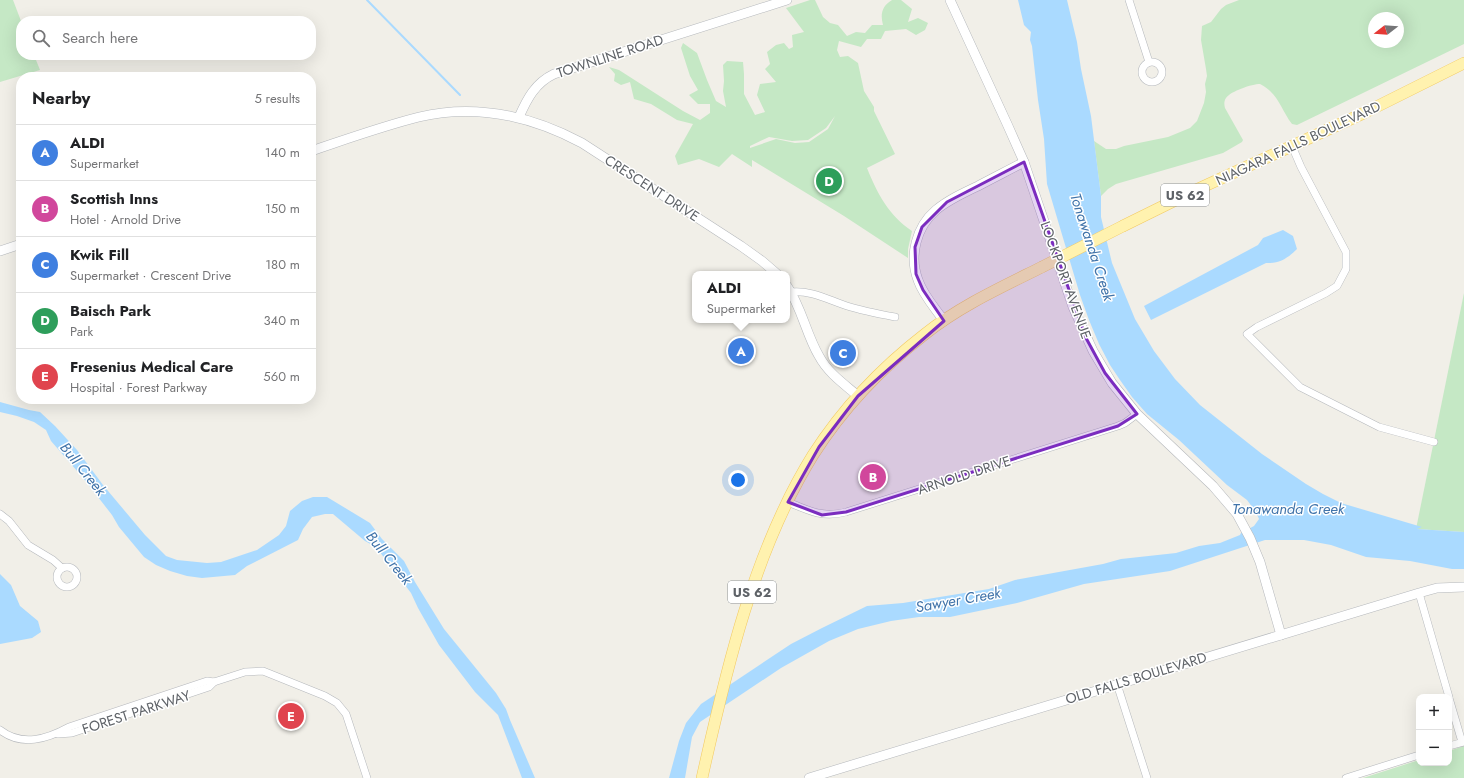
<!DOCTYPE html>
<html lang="en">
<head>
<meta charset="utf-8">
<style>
	body { margin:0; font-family:Jost,sans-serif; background:#f2f2f2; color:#202124 }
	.controls { position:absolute; right:12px; bottom:12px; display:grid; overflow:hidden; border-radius:8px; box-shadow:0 4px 16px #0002 }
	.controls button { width:36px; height:36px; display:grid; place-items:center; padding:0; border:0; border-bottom:1px solid #e0e0e0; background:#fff; color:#202124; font:20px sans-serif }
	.compass { position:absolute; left:1368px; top:12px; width:36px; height:36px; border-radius:50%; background:#fff; box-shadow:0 4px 16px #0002; rotate:253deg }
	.you { position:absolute; left:738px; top:480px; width:14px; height:14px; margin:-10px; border:3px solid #fff; border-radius:50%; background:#1a73e8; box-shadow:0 0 0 6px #1a73e833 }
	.badge { display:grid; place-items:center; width:26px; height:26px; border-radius:50%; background:#ea4335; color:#fff; font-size:13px; font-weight:700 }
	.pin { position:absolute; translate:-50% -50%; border:2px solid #fff; box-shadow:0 1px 4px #0006 }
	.popup { position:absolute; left:692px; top:271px; width:98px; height:52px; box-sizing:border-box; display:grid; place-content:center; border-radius:8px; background:#fff; filter:drop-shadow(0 1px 3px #0005); font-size:13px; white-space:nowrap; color:#757577 }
	.popup b { font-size:15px; color:#202124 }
	.popup::after { content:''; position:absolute; left:50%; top:100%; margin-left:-8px; border:8px solid transparent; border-top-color:#fff }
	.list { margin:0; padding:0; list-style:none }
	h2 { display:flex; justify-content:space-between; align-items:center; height:52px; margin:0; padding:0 16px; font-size:17px }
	h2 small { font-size:13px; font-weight:400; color:#757577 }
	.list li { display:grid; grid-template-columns:26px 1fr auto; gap:12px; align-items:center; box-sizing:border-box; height:56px; padding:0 16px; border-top:1px solid #e0e0e0 }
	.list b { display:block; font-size:15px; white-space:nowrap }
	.list p { margin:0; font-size:13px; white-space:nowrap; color:#757577 }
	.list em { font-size:13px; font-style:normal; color:#757577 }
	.icon { flex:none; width:22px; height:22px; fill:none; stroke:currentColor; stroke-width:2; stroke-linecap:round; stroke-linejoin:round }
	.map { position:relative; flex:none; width:1464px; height:778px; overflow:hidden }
	.search { position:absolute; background:#fff; box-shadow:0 4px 16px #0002; left:16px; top:16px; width:300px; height:44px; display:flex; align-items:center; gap:10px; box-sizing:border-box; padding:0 14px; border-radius:16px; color:#757577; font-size:15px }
	.panel { position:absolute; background:#fff; box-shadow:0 4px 16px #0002; left:16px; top:72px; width:300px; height:332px; border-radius:16px }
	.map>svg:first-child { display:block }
</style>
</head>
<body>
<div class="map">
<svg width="1464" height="778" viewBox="0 0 1464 778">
	<rect width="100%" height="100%" fill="#f1efe8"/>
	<g fill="#c5e8c5" fill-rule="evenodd">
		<polygon points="0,0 13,0 21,21 21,55 34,55 40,70 0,82"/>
		<path d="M810 0H815L823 17 830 23 838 25 847 36 856 32 865 33 872 25H883C880 14 882 6 892 0H901L912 9 908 22 918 18 928 23 925 30 916 35 906 29 885 31 881 39H867L861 47 839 41 837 50 840 57 848 56 858 63 864 91 874 107V111L895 154 867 168C877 193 889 216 912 231L908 249V258L844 216 752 160V167L732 154 719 167 699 159 678 165 675 156 693 124 677 120 651 104 634 99 630 82 621 85 614 81 615 74 609 67 619 70 683 111 700 120 710 113V104H698L689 95 698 90 690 76 681 48 683 43 697 53 707 80 716 101 726 107 723 91 724 81 723 65 727 61 743 62 744 74V94L755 115 765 112 757 95 760 84 776 82 765 69 770 64 767 52 776 45 784 43 789 49 793 47 792 35 804 32 786 8ZM835 116 828 129 809 142 795 143 776 139 750 148V146L769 137 792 141 808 140 826 128Z"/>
		<path d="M1239 0H1464V44L1297 125 1292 124C1280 108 1279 94 1260 84 1252 84 1231 91 1226 98 1224 101 1224 104 1225 108L1243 140 1242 142 1223 153 1116 184 1108 189 1101 196 1094 141 1106 149H1116L1124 146 1168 137 1190 128 1197 121 1204 103 1206 92 1205 84 1207 76 1206 69 1201 40 1202 26 1211 22 1221 9 1226 5ZM1374 18H1398V42H1374Z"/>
		<polygon points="1464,293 1464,532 1416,529"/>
		<polygon points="1464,746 1464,778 1363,778 1419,760 1419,763 1449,763 1449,751"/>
	</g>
	<g fill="#aadaff">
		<polygon points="1018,0 1067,0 1077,42 1081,69 1091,116 1101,196 1101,217 1112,263 1135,319 1154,351 1175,379 1200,405 1262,454 1306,484 1323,494 1341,503 1422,527 1417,529 1464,532 1464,569 1452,569 1410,561 1366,557 1331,545 1304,540 1265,540 1170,571 1084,584 1017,603 950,617 919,617 891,621 858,629 829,641 781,668 700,722 692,737 685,778 669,778 679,741 686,723 701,704 791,644 822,628 867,606 903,603 989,589 1015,580 1103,564 1121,559 1176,553 1199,546 1220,543 1240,535 1241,533 1254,526 1259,519 1256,512 1247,500 1227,485 1179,440 1147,414 1132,397 1120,380 1110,365 1099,344 1089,320 1080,295 1047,184 1044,139 1038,100 1032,46 1030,40 1031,32 1024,25"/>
		<path d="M1283 230 1293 236 1297 249C1288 258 1279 264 1266 263L1151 320 1144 306 1258 245 1263 238Z"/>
		<polygon points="0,402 29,410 40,412 55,426 77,450 103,485 145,535 166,556 177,560 207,563 221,562 257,550 279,535 286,526 290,511 302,501 313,497 327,497 370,523 382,539 404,561 415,582 444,629 496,693 506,709 510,720 535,778 522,778 498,715 475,692 439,645 418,608 411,593 376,547 365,541 333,514 325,514 312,517 303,529 298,540 247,566 235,575 202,578 187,576 170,571 156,565 144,557 119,527 112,515 84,479 51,441 46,430 34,422 17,416 0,412"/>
		<polygon points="0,574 11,585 20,606 38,621 41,632 32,638 0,644"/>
	</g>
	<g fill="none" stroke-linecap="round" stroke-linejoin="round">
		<polyline stroke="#aadaff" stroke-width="2" points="367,0 460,95"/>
		<g stroke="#b5b8bc" stroke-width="8">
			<g id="minor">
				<polyline points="1129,0 1149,62"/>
				<circle cx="1152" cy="72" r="10"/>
				<polyline points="1292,146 1301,167 1346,252 1346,269 1337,286 1326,293 1257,327 1247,334 1300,387 1379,427 1434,442"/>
				<path d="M791 292C812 290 828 300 847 306 863 311 879 314 895 317"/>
				<path d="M788 502C809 511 823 518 846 512L1118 426 1125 423 1137 414"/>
				<polyline points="0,514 9,521 28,545 53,560 62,568"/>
				<circle cx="67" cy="577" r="10"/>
				<polyline points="1419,593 1449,697"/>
				<polyline points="1117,684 1147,778"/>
				<polyline points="1449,698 1462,742"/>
				<path d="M0 730C22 747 47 739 69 727L207 681 214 682 245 672 263 671 325 696 337 703 346 714 367 778"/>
				<polyline points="58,734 72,733 209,687 214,682"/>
				<polyline points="1449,746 1464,742"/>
				<polyline points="1346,778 1419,755"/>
			</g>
		</g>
		<g stroke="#b5b8bc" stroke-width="10">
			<g id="tertiary">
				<polyline points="950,0 1008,126 1024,162 1073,307 1093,351 1112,383 1137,414 1213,486 1237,514 1250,538 1260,562 1281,635"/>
				<path d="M519 117C527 99 535 83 554 74L787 0"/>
				<path d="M311 151C347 139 383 126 419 117 477 103 531 116 582 143L741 246 762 261 777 274"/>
				<polyline points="0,251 21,244"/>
				<path d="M787 286C802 308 806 334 819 356 828 373 844 384 858 396"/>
				<path d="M944 321C935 308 923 295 918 280 909 256 916 227 936 210 948 200 963 193 978 186 993 178 1009 170 1024 162"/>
				<polyline points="809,778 1419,593 1437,588 1464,587"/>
			</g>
		</g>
		<g stroke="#f2c960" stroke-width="12">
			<g id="primary">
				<polyline points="1123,226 1198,189 1364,113 1464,63"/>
				<path d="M702 778C726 670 754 550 813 455 843 408 881 368 925 334 960 306 1002 287 1042 267"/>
			</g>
		</g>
		<use href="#minor" stroke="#fff" stroke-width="7"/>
		<use href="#tertiary" stroke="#fff" stroke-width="9"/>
		<use href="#primary" stroke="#fff2af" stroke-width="11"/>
		<g stroke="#f2c960" stroke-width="12" stroke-linecap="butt">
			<polyline id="primary-bridge" points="1042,267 1123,226"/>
		</g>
		<use href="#primary-bridge" stroke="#fff2af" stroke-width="11"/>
	</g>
	<path fill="#7b2cbf" fill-opacity="0.2" stroke="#7b2cbf" stroke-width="3" stroke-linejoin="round" d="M1024 162 1086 338 1105 373 1137 414 1118 426 846 512 822 515 788 502 819 447 858 396 944 321 923 290 916 274 915 247 922 227 947 202Z"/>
	<g text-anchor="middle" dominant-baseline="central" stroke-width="3" stroke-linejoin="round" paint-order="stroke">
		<g fill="#fff" stroke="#8f9295" stroke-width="1">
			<rect x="1161" y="184" width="48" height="22" rx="3"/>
			<rect x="728" y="581" width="48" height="22" rx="3"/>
		</g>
		<g font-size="13" font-weight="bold" fill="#5f6368">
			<text x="1185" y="195">US 62</text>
			<text x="752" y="592">US 62</text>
		</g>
		<g font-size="14" fill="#5f6368" stroke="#fff">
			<text transform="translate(610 56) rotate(-18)">TOWNLINE ROAD</text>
			<text transform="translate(1298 143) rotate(-25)">NIAGARA FALLS BOULEVARD</text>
			<text transform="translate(652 188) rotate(33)">CRESCENT DRIVE</text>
			<text transform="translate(1066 280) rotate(70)">LOCKPORT AVENUE</text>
			<text transform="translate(964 475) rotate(-18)">ARNOLD DRIVE</text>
			<text transform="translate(1136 678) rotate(-17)">OLD FALLS BOULEVARD</text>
			<text transform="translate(136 712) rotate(-18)">FOREST PARKWAY</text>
		</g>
		<g font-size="15" font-style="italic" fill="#4174aa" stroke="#fff">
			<text transform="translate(1092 247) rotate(72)">Tonawanda Creek</text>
			<text transform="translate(83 469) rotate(51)">Bull Creek</text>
			<text x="1288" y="509">Tonawanda Creek</text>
			<text transform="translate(389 558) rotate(51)">Bull Creek</text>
			<text transform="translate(958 600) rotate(-10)">Sawyer Creek</text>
		</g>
	</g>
</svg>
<div class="controls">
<button>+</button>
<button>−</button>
</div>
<svg class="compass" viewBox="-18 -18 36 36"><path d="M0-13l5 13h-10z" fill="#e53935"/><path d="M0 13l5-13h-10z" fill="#757577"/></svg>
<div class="you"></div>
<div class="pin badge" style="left:741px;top:351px;background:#3f7fe0">A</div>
<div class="popup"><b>ALDI</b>Supermarket</div>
<div class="pin badge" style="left:873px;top:477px;background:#d1479c">B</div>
<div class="pin badge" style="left:843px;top:353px;background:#3f7fe0">C</div>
<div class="pin badge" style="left:829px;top:181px;background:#2e9e5b">D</div>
<div class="pin badge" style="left:291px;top:716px;background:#e0444e">E</div>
<div class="search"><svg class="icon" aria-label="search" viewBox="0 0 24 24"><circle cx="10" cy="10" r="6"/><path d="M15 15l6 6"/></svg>Search here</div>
<section class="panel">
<h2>Nearby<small>5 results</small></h2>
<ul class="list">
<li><span class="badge" style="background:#3f7fe0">A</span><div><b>ALDI</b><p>Supermarket</p></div><em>140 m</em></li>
<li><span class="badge" style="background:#d1479c">B</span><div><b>Scottish Inns</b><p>Hotel · Arnold Drive</p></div><em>150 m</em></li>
<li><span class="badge" style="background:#3f7fe0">C</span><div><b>Kwik Fill</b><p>Supermarket · Crescent Drive</p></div><em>180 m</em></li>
<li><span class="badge" style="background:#2e9e5b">D</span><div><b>Baisch Park</b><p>Park</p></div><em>340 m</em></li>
<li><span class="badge" style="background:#e0444e">E</span><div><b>Fresenius Medical Care</b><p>Hospital · Forest Parkway</p></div><em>560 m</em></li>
</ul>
</section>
</div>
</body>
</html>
